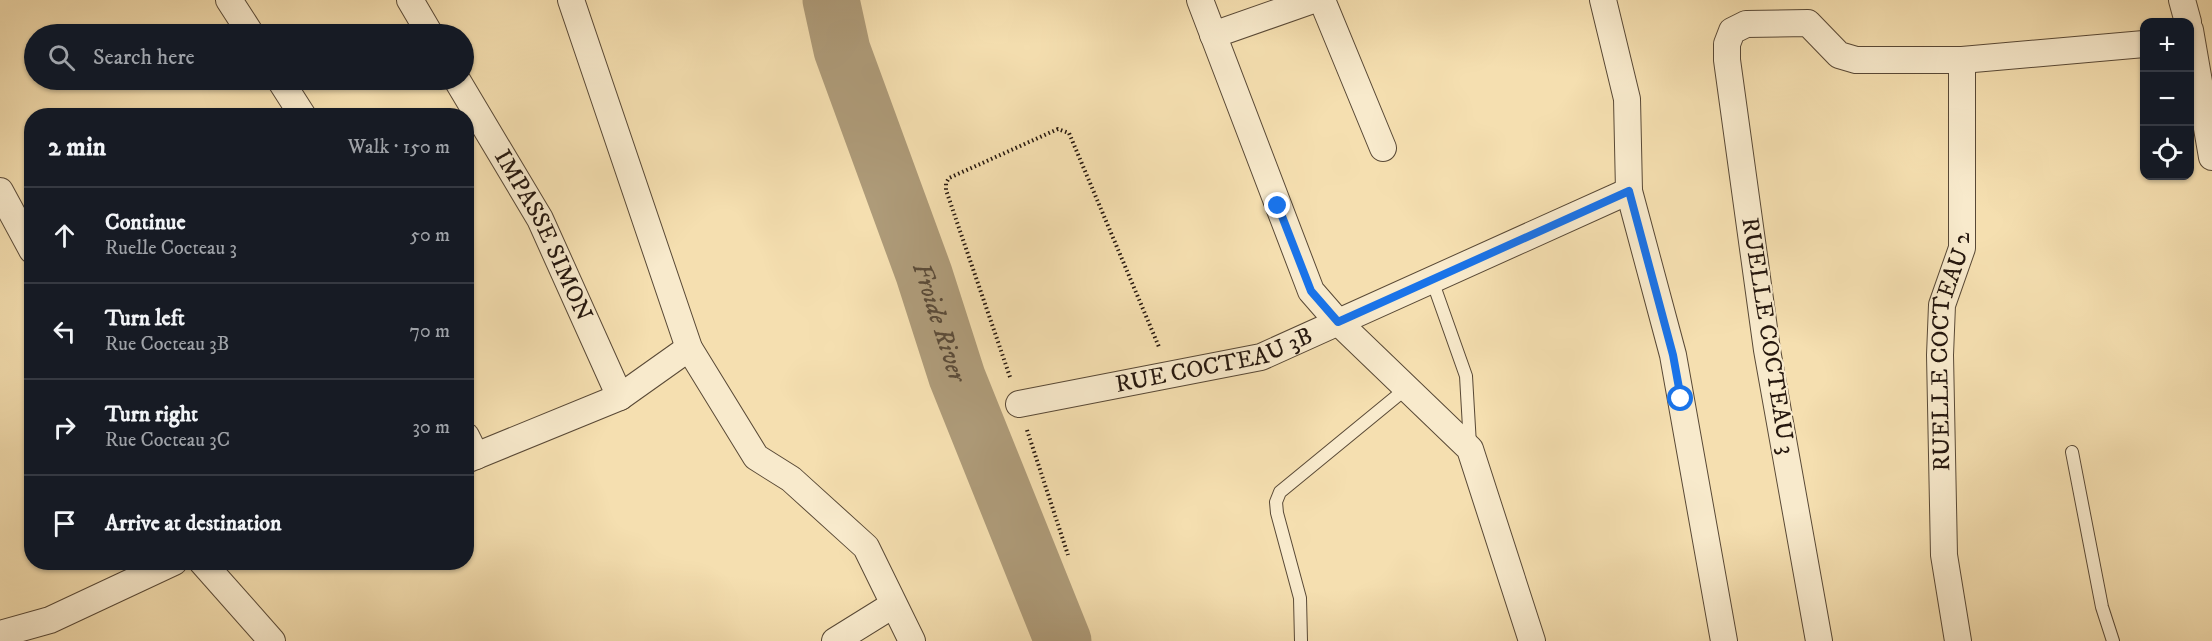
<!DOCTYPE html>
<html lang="en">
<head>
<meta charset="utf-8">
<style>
	body { margin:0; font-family:"IM FELL DW Pica",serif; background:#242831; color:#f1f3f6 }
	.controls { position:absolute; right:18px; top:18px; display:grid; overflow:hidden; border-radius:12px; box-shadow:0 2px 4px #0004 }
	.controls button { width:54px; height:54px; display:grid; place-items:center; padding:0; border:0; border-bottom:2px solid #363941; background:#171b24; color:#f1f3f6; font:30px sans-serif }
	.stop { position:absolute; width:18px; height:18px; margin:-14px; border:4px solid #1a73e8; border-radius:50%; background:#fff }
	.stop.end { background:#1a73e8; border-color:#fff; box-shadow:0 2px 6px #0008 }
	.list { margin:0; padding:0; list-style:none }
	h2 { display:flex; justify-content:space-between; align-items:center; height:78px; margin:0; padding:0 24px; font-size:26px }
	h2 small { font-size:20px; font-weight:400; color:#9ea1a6 }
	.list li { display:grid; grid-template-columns:39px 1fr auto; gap:18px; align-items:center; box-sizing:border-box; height:96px; padding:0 24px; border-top:2px solid #363941 }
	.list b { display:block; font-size:22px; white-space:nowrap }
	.list p { margin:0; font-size:20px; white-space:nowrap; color:#9ea1a6 }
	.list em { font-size:20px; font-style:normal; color:#9ea1a6 }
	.icon { flex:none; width:33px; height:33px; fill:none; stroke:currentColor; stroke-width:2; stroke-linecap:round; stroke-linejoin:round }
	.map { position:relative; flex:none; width:2212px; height:641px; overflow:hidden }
	.search { position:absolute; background:#171b24; box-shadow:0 2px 4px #0004; left:24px; top:24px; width:450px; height:66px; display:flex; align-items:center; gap:15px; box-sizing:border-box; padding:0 21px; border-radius:33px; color:#9ea1a6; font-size:22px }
	.panel { position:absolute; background:#171b24; box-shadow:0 2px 4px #0004; left:24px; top:108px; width:450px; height:462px; border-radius:24px }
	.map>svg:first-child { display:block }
</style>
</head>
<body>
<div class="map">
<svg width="2212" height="641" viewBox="0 0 2212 641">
	<rect width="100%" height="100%" fill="#f5dfb0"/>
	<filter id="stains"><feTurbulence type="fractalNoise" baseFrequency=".00333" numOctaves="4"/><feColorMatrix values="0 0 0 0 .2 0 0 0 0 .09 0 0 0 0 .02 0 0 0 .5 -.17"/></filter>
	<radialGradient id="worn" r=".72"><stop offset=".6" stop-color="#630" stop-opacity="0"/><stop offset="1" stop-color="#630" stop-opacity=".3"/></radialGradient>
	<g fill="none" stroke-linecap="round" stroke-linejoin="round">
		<path stroke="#ae9b79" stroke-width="57" id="s1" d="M831 0 842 50 924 274 957 377 1063 641"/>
		<g stroke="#594936" stroke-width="14">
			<g id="service">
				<polyline points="1432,280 1466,376 1470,445"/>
				<polyline points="2072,452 2102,607 2113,641"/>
				<polyline points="1301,641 1300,598 1277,513 1276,502 1280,492 1408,387"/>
			</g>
		</g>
		<g stroke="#594936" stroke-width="28">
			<g id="minor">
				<polyline points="229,0 251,34"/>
				<polyline points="410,0 430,34"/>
				<polyline points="571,0 689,348 756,457 791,479 866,547 912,641"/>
				<polyline points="1200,0 1311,291 1338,322 1470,449 1532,641"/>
				<polyline points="1322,0 1383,148"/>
				<polyline points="1603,0 1627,99 1629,191 1673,355 1724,641"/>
				<polyline points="2182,0 2188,22"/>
				<polyline points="2190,30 2212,157"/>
				<polyline points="1213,35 1313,0"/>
				<polyline points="280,80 303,116"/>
				<path id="s2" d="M457 80 540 219 620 397"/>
				<polyline points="0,191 32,250"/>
				<path id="s3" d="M1019 404 1261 357 1629 191"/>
				<polyline points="466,436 476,456"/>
				<polyline points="466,460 620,397 689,348"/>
				<polyline points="202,562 272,641"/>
				<polyline points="0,634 50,620 174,562"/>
				<polyline points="835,641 893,605"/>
				<polyline points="1819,641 1767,350 1727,60 1727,44 1732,31 1746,24 1808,23 1839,55 1856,60 1962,60 2144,44"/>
				<path id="s4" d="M1958 641 1944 555 1940 355 1942 305 1962 248V60"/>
			</g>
		</g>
		<g stroke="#25170e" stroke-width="4" stroke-dasharray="1.5 3" stroke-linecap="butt">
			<polyline points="1010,377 946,190 946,183 949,178 1058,129 1069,133 1159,347"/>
			<polyline points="1027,430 1068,555"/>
		</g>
		<use href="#service" stroke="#f8eacc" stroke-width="12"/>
		<use href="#minor" stroke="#f8eacc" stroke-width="26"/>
	</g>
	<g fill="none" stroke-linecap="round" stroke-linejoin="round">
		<polyline stroke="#1a73e8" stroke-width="8" points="1278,206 1311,291 1338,322 1629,191 1673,355 1681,399"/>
	</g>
	<g text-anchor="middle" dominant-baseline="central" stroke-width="4.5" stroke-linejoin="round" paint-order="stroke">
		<g font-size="24" fill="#25170e" stroke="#f8eacc">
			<text stroke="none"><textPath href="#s2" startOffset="178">IMPASSE SIMON</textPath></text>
			<text transform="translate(1768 336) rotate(81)">RUELLE COCTEAU 3</text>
			<text stroke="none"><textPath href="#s4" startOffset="292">RUELLE COCTEAU 2</textPath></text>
			<text stroke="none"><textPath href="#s3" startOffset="200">RUE COCTEAU 3B</textPath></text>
		</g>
		<g font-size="26" font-style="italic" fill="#5c4c39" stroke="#f8eacc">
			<text stroke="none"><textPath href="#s1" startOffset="340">Froide River</textPath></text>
		</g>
	</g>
	<rect width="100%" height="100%" filter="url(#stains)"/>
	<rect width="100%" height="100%" fill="url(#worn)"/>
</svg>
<div class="controls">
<button>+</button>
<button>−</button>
<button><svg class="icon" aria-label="locate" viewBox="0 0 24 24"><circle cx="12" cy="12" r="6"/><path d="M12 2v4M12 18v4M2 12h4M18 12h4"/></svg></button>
</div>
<div class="stop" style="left:1681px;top:399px"></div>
<div class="stop end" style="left:1278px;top:206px"></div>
<div class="search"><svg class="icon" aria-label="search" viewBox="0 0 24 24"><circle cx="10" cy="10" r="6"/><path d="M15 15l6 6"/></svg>Search here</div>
<section class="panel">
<h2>2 min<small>Walk · 150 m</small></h2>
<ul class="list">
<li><svg class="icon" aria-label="ahead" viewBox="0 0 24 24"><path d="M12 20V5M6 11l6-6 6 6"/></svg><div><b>Continue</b><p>Ruelle Cocteau 3</p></div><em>50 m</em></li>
<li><svg class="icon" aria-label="left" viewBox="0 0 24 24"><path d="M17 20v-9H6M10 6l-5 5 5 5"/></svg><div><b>Turn left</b><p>Rue Cocteau 3B</p></div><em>70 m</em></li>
<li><svg class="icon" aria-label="right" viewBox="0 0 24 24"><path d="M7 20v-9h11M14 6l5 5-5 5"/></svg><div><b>Turn right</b><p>Rue Cocteau 3C</p></div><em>30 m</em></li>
<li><svg class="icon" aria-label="arrive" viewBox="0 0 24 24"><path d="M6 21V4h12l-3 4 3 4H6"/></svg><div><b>Arrive at destination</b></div></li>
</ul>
</section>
</div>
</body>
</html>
